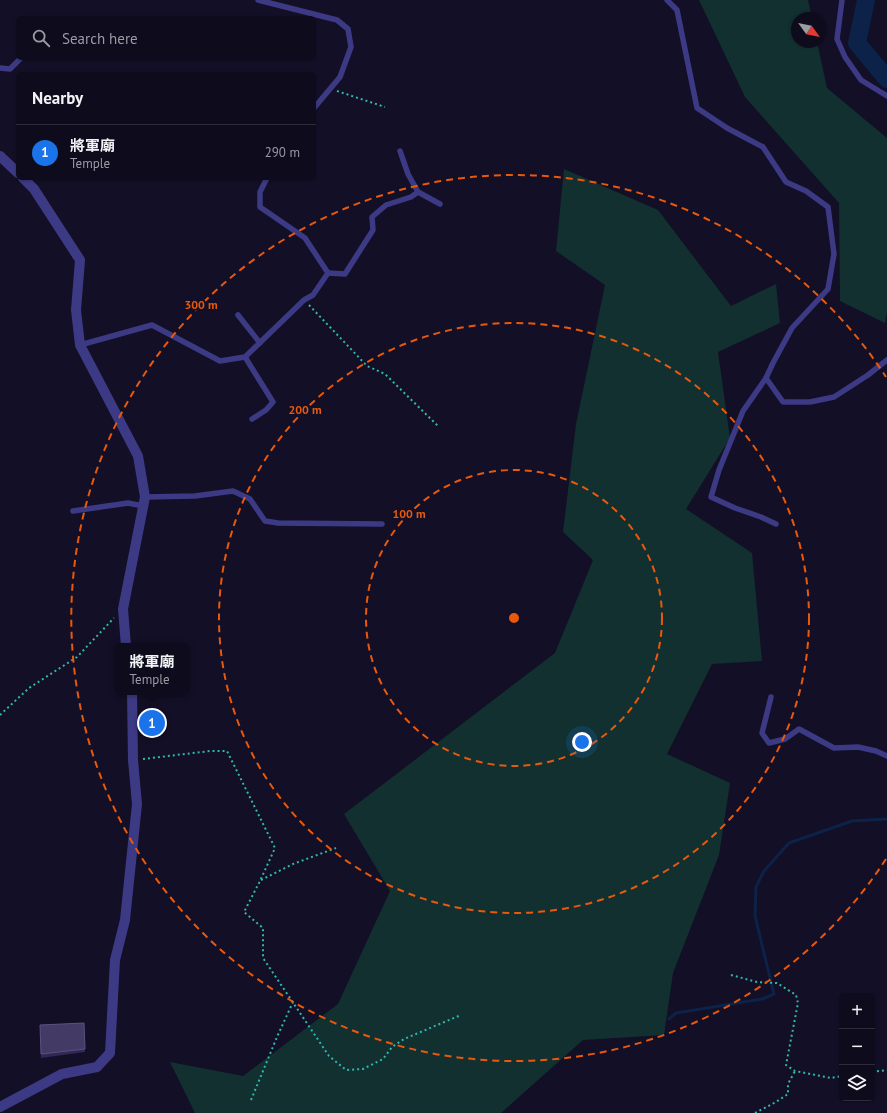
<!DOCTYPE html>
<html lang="en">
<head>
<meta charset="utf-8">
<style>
	body { margin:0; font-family:"PT Sans","Noto Sans TC",sans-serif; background:#171425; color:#f1f3f6 }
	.controls { position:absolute; right:12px; bottom:12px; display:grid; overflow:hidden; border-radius:6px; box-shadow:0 1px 3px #0004 }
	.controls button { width:36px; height:36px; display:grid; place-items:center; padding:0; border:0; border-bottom:1px solid #2e2b3b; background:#0e0b1c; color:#f1f3f6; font:20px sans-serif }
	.compass { position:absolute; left:791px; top:12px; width:36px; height:36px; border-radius:50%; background:#0e0b1c; box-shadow:0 1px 3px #0004; rotate:123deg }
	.you { position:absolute; left:582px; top:742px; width:14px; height:14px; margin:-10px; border:3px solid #fff; border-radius:50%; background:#1a73e8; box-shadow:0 0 0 6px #1a73e833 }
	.badge { display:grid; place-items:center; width:26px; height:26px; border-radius:50%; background:#1a73e8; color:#fff; font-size:13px; font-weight:700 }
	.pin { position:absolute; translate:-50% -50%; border:2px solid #fff; box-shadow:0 1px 4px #0006 }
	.popup { position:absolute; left:115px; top:643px; width:74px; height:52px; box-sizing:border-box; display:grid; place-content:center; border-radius:6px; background:#0e0b1c; filter:drop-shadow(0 1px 3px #0005); font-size:13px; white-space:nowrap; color:#9b9ba3 }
	.popup b { font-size:15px; color:#f1f3f6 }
	.popup::after { content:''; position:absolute; left:50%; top:100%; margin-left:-8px; border:8px solid transparent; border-top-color:#0e0b1c }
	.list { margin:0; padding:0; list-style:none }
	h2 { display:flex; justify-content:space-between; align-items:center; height:52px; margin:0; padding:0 16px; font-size:17px }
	h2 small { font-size:13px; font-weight:400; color:#9b9ba3 }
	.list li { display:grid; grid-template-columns:26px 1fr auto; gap:12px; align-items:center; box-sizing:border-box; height:56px; padding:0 16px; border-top:1px solid #2e2b3b }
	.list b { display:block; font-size:15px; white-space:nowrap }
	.list p { margin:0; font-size:13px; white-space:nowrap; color:#9b9ba3 }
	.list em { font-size:13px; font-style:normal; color:#9b9ba3 }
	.icon { flex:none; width:22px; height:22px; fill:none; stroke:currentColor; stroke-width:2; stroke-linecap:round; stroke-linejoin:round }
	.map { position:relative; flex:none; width:887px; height:1113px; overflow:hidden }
	.search { position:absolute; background:#0e0b1c; box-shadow:0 1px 3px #0004; left:16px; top:16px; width:300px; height:44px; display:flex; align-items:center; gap:10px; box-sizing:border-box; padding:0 14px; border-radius:6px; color:#9b9ba3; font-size:15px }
	.panel { position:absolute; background:#0e0b1c; box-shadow:0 1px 3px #0004; left:16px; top:72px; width:300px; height:108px; border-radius:6px }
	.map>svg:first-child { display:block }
</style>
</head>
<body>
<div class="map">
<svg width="887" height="1113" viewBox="0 0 887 1113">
	<rect width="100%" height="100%" fill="#130f26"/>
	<g fill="#12302f">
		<polygon points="699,0 808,0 812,18 797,18 797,42 817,42 827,88 887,138 887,312 885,323 840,301 839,203 745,97"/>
		<polygon points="564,169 658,210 731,306 776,284 780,323 718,352 730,438 686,509 752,553 762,661 712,664 667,754 730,783 719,855 673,973 664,1035 583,1040 501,1113 195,1113 170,1062 243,1076 338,1004 390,891 344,814 555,653 593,560 563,532 576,424 605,285 556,251"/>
	</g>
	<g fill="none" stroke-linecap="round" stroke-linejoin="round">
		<polyline stroke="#0c2248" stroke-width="3" points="669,1019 676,1013 762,999 774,994 755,916 756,887 764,871 789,843 852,821 887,819"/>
		<polyline stroke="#0c2248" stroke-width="18" points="866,0 857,43 887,79"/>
		<g stroke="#2fb8b0" stroke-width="2" stroke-dasharray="2 3" stroke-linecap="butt">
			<polyline points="337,91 385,107"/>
			<polyline points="309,305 367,366 385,374 439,427"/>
			<polyline points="0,715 29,688 77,657 114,618"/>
			<polyline points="143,759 210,751 227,751 275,848 260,881 244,912 263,928 263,958 329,1056 346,1070 363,1069 383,1059 392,1047 404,1039 461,1015"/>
			<polyline points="261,880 293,864 336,848"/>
			<polyline points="731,975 757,982 777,983 796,995 798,1003 786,1065 795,1071 831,1078 842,1076"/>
			<polyline points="872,1072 887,1070"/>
			<polyline points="251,1100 277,1037 293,1002"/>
			<polyline points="755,1113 776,1102 788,1094 788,1084 795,1071"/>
		</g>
		<g stroke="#3d3a85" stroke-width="5.5">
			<polyline points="258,0 337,20 348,29 351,47 340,77 314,108"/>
			<polyline points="667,0 677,10 697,108 727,128 763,147 786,182 806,191 828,207 834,254 828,289 792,328 773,363 766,378 783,402 810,402 834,397 868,375 887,360"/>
			<polyline points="842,0 837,39 845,57 861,80 887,96"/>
			<polyline points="0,68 10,69 21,58"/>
			<polyline points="400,151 408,174 418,192 440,204"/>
			<polyline points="328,273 345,274 373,230 372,217 386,205 411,197 418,192"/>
			<polyline points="238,315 260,343"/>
			<polyline points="80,345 152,325 220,361 245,357 304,300 313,295 328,273 305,238 260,207 260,192 267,178"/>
			<polyline points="245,357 273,402 266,410 252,419"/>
			<polyline points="766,378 743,411 719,470 711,497 735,508 761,517 776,524"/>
			<polyline points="145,497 195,496 233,491 250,499 265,521 278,523 382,524"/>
			<polyline points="73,511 128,503 143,506"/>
			<polyline points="771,697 762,733 769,743 785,739 799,729 834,748 858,747 876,751 887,756"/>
		</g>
		<g stroke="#3d3a85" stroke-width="10">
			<polyline points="0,156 18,173"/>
			<polyline points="23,178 34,189 80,260 76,310 80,345 138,456 145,497 123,609 126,646"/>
			<polyline points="0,1107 62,1074 97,1067 110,1053 115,960 125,920 137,804 133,760 132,692"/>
		</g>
	</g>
	<polygon fill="#312854" points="84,1023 85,1052 41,1058 40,1025"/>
	<polygon fill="#433a66" stroke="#5a527e" points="84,1023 85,1049 41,1054 40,1025"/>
	<g fill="none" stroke="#e8590c" stroke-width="2" stroke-dasharray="7 5">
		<circle cx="514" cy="618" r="148"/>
		<circle cx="514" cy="618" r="295"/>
		<path d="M886 859A443 443 0 1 1 886 377"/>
	</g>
	<circle cx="514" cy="618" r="6" fill="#e8590c" stroke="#130f26" stroke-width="2"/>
	<g font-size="12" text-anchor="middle" font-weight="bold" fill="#e8590c" stroke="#130f26" stroke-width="4" stroke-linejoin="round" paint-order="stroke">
		<text x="201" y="309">300 m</text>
		<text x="305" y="414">200 m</text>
		<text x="409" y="518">100 m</text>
	</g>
</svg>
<div class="controls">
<button>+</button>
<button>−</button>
<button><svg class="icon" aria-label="layers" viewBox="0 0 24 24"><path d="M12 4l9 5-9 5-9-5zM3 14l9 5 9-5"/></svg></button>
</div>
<svg class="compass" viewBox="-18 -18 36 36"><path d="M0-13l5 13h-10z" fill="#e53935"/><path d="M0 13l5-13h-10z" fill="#9b9ba3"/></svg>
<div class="you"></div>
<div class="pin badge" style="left:152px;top:723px">1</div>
<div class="popup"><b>將軍廟</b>Temple</div>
<div class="search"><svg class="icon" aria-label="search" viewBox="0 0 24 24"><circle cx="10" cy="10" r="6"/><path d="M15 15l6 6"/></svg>Search here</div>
<section class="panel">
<h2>Nearby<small></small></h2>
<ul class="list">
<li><span class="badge">1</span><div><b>將軍廟</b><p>Temple</p></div><em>290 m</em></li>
</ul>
</section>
</div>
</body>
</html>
